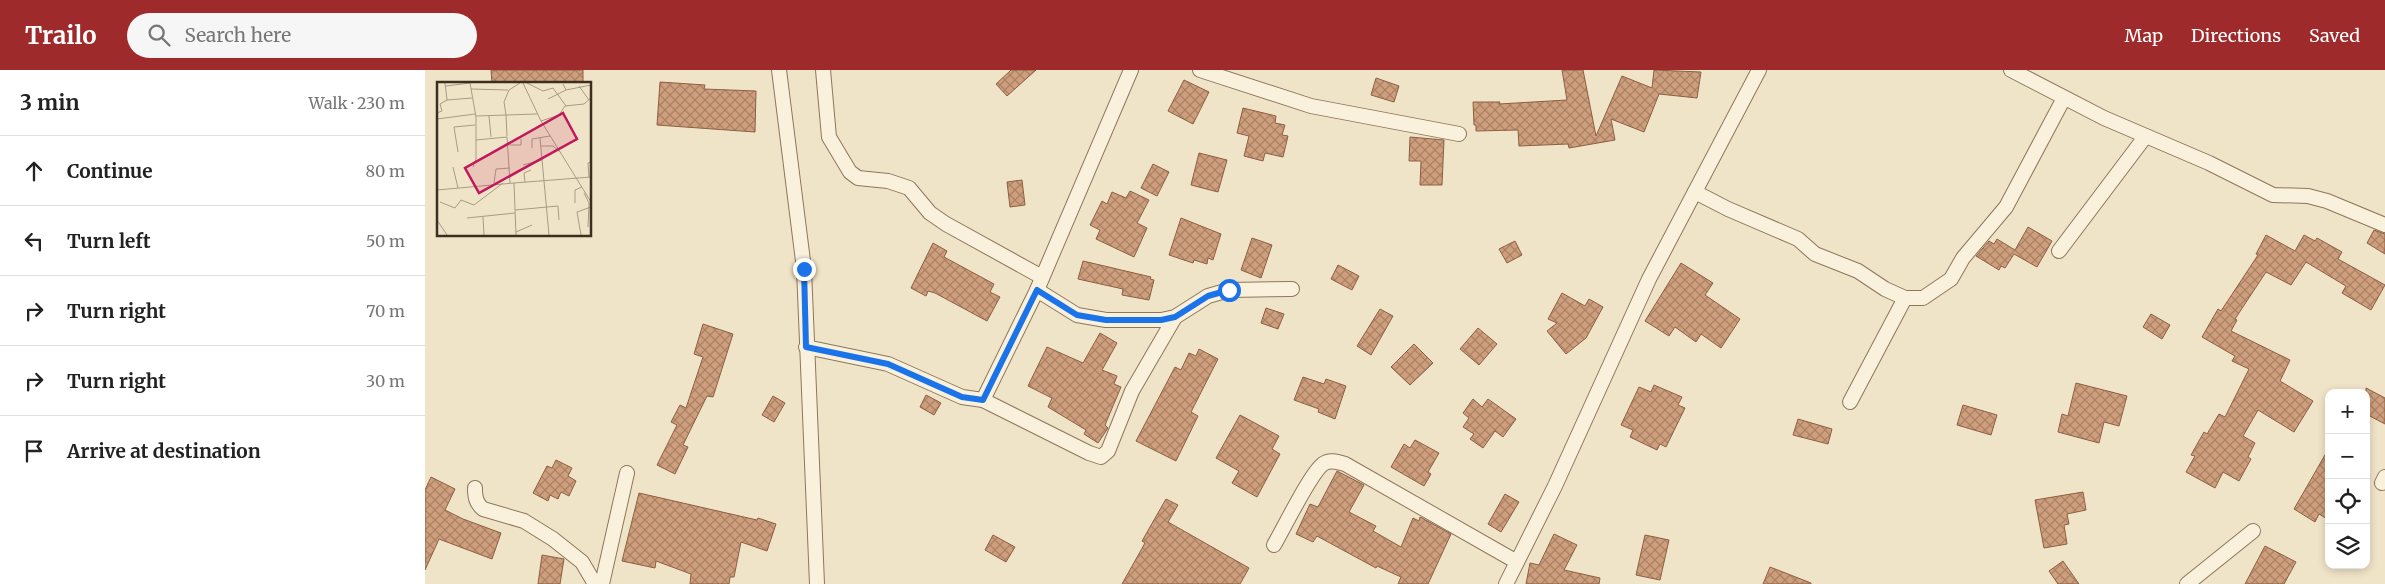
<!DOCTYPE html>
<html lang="en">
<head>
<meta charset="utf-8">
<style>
	body { margin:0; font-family:Merriweather,serif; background:#f6f6f6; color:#222 }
	.controls { position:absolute; right:15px; bottom:15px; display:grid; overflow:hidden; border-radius:10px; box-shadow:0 2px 8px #0003 }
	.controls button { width:45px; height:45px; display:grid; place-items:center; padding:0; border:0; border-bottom:1px solid #e0e0e0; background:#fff; color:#222; font:25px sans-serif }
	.stop { position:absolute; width:15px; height:15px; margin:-11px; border:4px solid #1a73e8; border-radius:50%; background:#fff }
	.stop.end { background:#1a73e8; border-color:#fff; box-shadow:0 1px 5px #0008 }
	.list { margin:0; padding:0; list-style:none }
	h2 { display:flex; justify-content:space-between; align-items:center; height:65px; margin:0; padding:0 20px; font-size:21px }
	h2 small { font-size:16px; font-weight:400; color:#767676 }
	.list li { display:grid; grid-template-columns:32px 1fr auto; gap:15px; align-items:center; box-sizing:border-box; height:70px; padding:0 20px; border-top:1px solid #e0e0e0 }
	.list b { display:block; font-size:19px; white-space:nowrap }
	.list em { font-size:16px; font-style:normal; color:#767676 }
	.icon { flex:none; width:28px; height:28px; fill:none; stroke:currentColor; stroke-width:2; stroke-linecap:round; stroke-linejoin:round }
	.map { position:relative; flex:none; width:1960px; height:514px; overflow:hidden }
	header { display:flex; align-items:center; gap:30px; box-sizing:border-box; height:70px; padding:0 25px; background:#9e2a2b; color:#fff }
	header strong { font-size:24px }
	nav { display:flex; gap:28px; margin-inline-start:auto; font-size:18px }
	.search { width:350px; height:45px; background:#f6f6f6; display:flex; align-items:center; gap:12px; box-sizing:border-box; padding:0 18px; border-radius:28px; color:#767676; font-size:19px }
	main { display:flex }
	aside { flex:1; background:#fff }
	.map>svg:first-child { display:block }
</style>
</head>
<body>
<header>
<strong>Trailo</strong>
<div class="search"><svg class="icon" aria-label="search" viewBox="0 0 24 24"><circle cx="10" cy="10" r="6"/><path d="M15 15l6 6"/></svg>Search here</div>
<nav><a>Map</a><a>Directions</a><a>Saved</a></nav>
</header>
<main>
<aside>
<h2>3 min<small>Walk · 230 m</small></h2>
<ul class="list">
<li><svg class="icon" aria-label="ahead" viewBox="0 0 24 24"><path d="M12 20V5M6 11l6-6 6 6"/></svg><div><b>Continue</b></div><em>80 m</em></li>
<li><svg class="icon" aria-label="left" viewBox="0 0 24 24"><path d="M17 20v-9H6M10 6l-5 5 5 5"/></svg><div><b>Turn left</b></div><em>50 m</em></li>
<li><svg class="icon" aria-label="right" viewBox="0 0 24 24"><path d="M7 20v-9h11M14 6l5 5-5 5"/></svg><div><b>Turn right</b></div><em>70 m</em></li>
<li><svg class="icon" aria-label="right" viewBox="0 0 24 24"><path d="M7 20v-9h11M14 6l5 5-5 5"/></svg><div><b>Turn right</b></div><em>30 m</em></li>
<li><svg class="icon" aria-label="arrive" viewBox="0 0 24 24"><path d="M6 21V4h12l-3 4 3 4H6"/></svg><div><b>Arrive at destination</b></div></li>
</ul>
</aside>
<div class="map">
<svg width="1960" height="514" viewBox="0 0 1960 514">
	<defs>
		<pattern id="building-cross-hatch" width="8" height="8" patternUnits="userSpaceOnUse" patternTransform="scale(1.25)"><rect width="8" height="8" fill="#cf9f7d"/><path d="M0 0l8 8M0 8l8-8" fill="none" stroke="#a98266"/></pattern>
	</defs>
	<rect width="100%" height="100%" fill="#f0e4c8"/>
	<g fill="url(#building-cross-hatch)" stroke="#8d5f41">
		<polygon points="66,0 158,0 158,14 67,14"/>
		<polygon points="586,0 611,0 582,26 571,14"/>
		<polygon points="1137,0 1158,0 1171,66 1197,6 1227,18 1229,0 1276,2 1272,28 1234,24 1219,62 1186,49 1190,70 1144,78 1143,74 1094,76 1093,60 1051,61 1051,55 1049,55 1048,32 1075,32 1074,34 1142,30"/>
		<polygon points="951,8 974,16 969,32 946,25"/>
		<polygon points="759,10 784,22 768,54 743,41"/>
		<polygon points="235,12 280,15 279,19 331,21 330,62 232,55"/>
		<polygon points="818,38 851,46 850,53 860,55 857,65 863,66 858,87 840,83 838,91 819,86 824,66 812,63"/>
		<polygon points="985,67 1019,70 1017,115 995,115 996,91 984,91"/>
		<polygon points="774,83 802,90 793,122 766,115"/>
		<polygon points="728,94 744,102 732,126 716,118"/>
		<polygon points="597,110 600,135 585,137 582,112"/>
		<polygon points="705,121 724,130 712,153 722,158 709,187 671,169 675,160 665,155 677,131 682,134 687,122 701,128"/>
		<polygon points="756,148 796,164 788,190 783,188 782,194 769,190 768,193 744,185"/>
		<polygon points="1603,157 1627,171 1612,197 1589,184 1580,198 1576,196 1574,200 1551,186 1564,171 1569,174 1572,169 1590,180"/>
		<polygon points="1949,160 1960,164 1960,184 1942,173"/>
		<polygon points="1841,165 1870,181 1879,165 1890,171 1892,168 1917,182 1913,189 1960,215 1946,240 1917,223 1921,216 1881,192 1866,215 1841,202 1810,249 1812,250 1806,261 1865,290 1855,311 1888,331 1869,362 1833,340 1818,366 1830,373 1823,387 1826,389 1814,411 1798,402 1790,418 1761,402 1770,386 1766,385 1779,362 1782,364 1794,344 1800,347 1824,299 1807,291 1810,286 1777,267 1793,239 1796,241 1833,185 1831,184"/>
		<polygon points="827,168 847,175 836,208 816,200"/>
		<polygon points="1090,171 1097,185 1082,193 1074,179"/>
		<polygon points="508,173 522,181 519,187 569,214 565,222 575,227 562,251 510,223 503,221 501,226 486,218"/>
		<polygon points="658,191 726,207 725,209 729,210 724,230 697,225 698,219 653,209"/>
		<polygon points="1256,193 1288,213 1280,225 1315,249 1296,278 1276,264 1271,272 1250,257 1244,266 1220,251"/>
		<polygon points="913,195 934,206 927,220 906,209"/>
		<polygon points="1137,223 1160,236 1164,229 1178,237 1161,268 1141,284 1122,261 1132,253 1123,249"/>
		<polygon points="841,238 859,244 853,259 836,253"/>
		<polygon points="955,239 968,246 946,285 932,276"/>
		<polygon points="1726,244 1745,255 1737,269 1718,257"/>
		<polygon points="278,254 308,264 288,327 282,326 258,375 263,377 250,404 232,395 252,355 246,352 255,335 261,338 278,287 269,284"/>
		<polygon points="1053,258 1072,274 1054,295 1035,279"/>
		<polygon points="675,263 692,273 677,300 692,306 689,314 696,317 680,355 683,358 673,373 659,364 661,360 623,337 627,328 603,316 622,277 658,293"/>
		<polygon points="989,274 1008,293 985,315 966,297"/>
		<polygon points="774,279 793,289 766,342 773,346 751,391 711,371 750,297 756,300 764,283 771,286"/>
		<polygon points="878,307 899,314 901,309 921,316 910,349 893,342 894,339 869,330"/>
		<polygon points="1651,313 1702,326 1694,356 1679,352 1674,373 1633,362 1637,344 1643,346"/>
		<polygon points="1229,315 1257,327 1253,335 1260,338 1241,377 1235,374 1232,380 1205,367 1208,360 1196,355 1214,317 1226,322"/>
		<polygon points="1941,318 1960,328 1960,354 1941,344"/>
		<polygon points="501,325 516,333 509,345 495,337"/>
		<polygon points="348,326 360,333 349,352 337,345"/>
		<polygon points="1048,329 1057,337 1063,329 1091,349 1078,367 1070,361 1058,378 1045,369 1049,364 1038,357 1044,348 1038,343"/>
		<polygon points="1538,335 1572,345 1566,365 1532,355"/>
		<polygon points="815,345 854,366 847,379 855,384 832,427 807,413 814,401 791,388"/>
		<polygon points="1373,349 1407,359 1403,374 1368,365"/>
		<polygon points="990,370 1014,383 1003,402 1006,404 999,416 966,397 979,374 985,378"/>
		<polygon points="1904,378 1904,450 1894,444 1890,452 1869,439"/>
		<polygon points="131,390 147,398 143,406 151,411 144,426 136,422 133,429 125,425 123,431 108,423 122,396 127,398"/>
		<polygon points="912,401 939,415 924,442 951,456 948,461 976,477 988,448 994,451 995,447 1026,464 1003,514 973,514 976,507 952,496 951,498 892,466 888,472 871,464 885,434 893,437"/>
		<polygon points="6,407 30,419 20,440 38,449 76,463 67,489 14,469 0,500 0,420"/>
		<polygon points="1658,422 1661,440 1642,444 1644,454 1639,455 1642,474 1619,478 1610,430"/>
		<polygon points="214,423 332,450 333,448 351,454 342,481 316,472 309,507 305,507 304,514 265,514 266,504 231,491 230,498 197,491"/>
		<polygon points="1080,424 1094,432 1076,462 1063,454"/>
		<polygon points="741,429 753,435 743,452 824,498 815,514 697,514 720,473 717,471"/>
		<polygon points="1129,464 1152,475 1139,500 1175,508 1174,514 1101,514 1105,493 1114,495"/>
		<polygon points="568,465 590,477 581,492 560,480"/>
		<polygon points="1220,465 1244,470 1235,510 1211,505"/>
		<polygon points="1840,476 1871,492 1859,514 1820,514"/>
		<polygon points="117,485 139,489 135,514 113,514"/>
		<polygon points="1638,491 1654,514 1633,514 1624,501"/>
		<polygon points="1345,497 1386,513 1386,514 1338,514"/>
	</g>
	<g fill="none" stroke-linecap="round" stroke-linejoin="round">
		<g stroke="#8d765c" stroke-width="16">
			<g id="street">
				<polyline points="354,0 379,199 392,514"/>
				<polyline points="398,0 404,67 425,102 433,108 463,111 484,118 505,143 521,154 617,207"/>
				<polyline points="775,0 886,36 1034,64"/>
				<polyline points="1586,0 1679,48 1784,93 1848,125 1883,126 1902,131 1960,155"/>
				<polyline points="1270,122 1303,139 1373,169 1390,184 1433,201 1460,219 1480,228 1498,228 1526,209 1538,188 1581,137 1639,28"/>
				<polyline points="1634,181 1720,67"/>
				<polyline points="612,220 652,245 681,250 736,250 750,247 783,226 804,220 867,219"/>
				<polyline points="381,277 463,294 537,327 558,330 664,383 676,387 683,381 707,321 750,247"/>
				<polyline points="558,330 612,220 706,0"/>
				<polyline points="1425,332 1480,228"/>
				<polyline points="1957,413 1960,407"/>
				<path d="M50 418C50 427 51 433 58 439L99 451 128 469 157 492 170 514"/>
				<path d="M849 475C859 458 885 404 898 394 905 389 913 392 920 394L1092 492"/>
				<polyline points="177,514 202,403"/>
				<polyline points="1081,514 1130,416 1224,209 1334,0"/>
				<polyline points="1762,514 1828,461"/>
			</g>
		</g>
		<use href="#street" stroke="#faf1dc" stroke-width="14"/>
	</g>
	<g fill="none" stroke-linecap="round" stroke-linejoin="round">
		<polyline stroke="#1a73e8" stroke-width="6" points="379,199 381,277 463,294 537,327 558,330 612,220 652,245 681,250 736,250 750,247 783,226 804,220"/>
	</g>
	<g transform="translate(12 12)">
		<rect width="154" height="154" fill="#f0e4c8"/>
		<path fill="none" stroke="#a89b85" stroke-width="1" d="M33 1 39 35V77L36 85M86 1 104 39 154 120M90 1 106 9 116 6 129 24M126 2 129 8 154 3M9 4 33 1M142 4 152 18M34 7 71 8M111 17 129 8M10 18 35 16M0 31 5 29 3 22 10 18 8 1M69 33 67 20 72 8 83 1M69 33 70 54M39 34 100 32M52 34 54 55M0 37 38 32M104 39 122 33 128 24 147 22 154 16M103 56 112 153M39 58 70 55 73 101M72 63H84V57M104 64H116L123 70M95 66V57L113 54M21 70 17 45 38 43M86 83 105 78M16 85 21 106M152 95 151 81 154 80M88 100 87 91 94 88M57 101 59 87 73 86M0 108 77 101M147 111 152 121 151 145M3 120 18 126 24 118 37 123 66 101M138 121V108L145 105M78 128 121 124 122 138M46 135 47 153M30 136 78 131M0 138 10 153M79 150 95 143M79 153 77 101 154 95M144 153 140 130 154 125"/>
		<path fill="#c2185b" fill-opacity="0.15" stroke="#c2185b" stroke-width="2.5" d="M126 31 140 57 42 111 28 86Z"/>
		<rect width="154" height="154" fill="none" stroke="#3d2e20" stroke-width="2.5"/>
	</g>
</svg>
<div class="controls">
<button>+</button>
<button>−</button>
<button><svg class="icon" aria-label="locate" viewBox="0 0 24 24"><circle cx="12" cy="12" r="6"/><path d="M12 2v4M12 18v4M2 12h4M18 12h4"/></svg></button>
<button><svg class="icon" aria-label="layers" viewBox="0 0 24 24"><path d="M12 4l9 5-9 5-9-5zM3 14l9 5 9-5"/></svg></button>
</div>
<div class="stop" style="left:804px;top:220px"></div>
<div class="stop end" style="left:379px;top:199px"></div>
</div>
</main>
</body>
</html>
